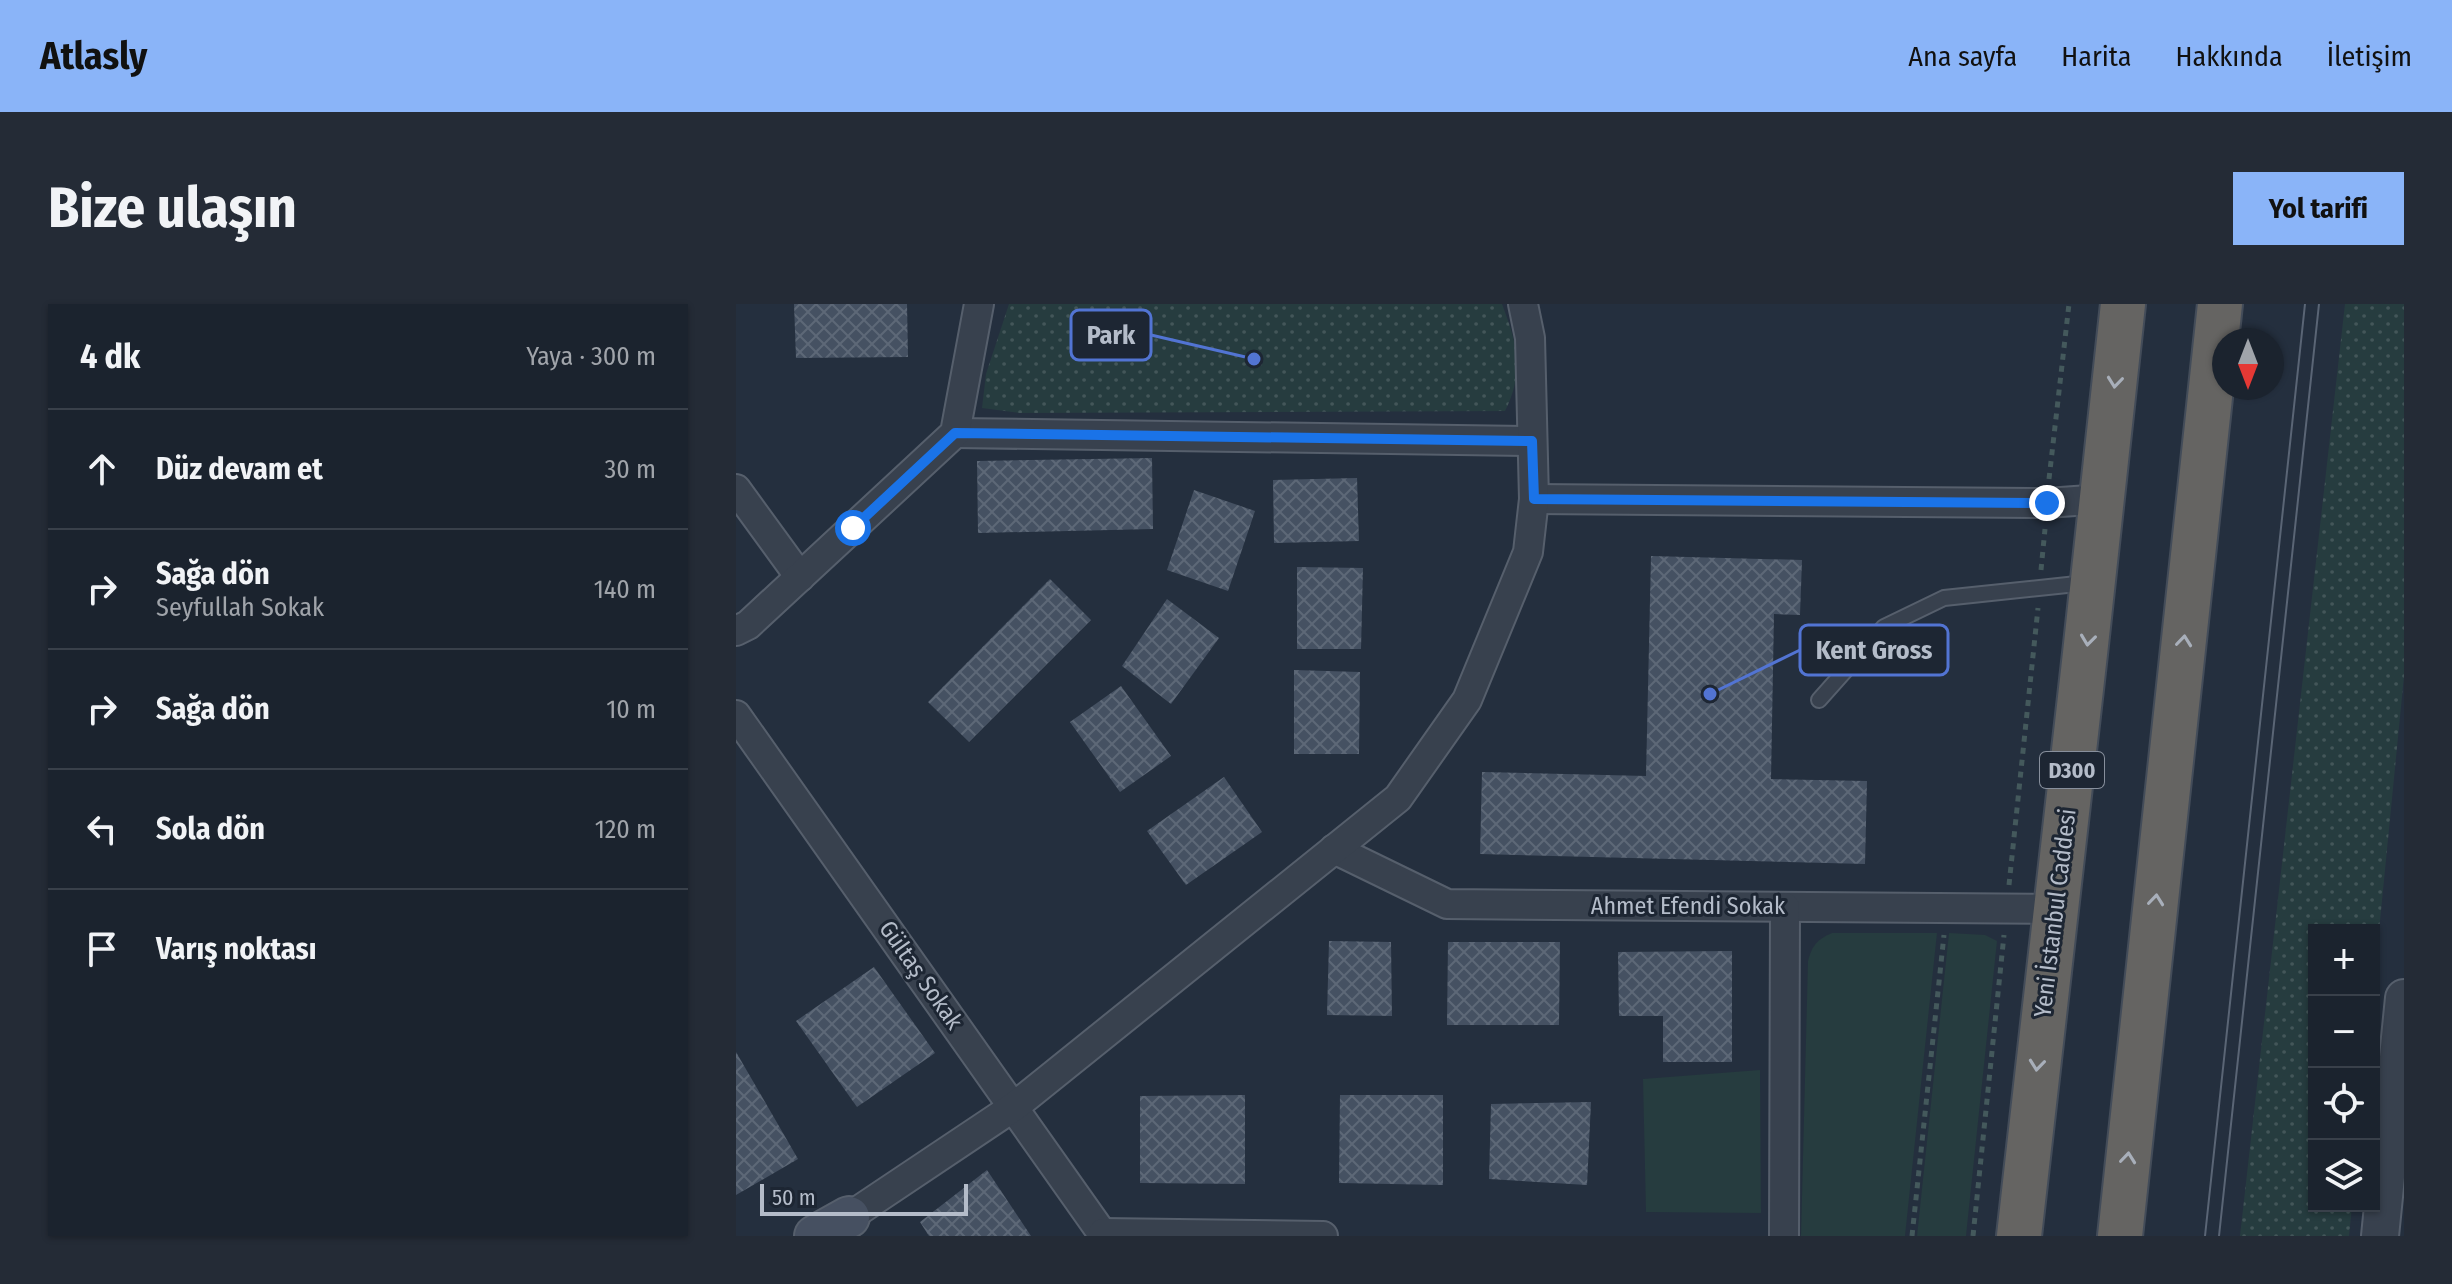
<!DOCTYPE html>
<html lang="tr">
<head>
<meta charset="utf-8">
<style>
	body { margin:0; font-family:"Fira Sans Condensed",sans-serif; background:#242b36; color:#f1f3f6 }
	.controls { position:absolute; right:24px; bottom:24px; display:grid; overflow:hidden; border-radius:0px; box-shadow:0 2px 6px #0004 }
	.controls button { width:72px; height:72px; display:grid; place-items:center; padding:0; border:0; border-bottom:2px solid #39404a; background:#1b232e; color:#f1f3f6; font:40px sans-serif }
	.compass { position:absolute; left:1476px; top:24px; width:72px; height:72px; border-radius:50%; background:#1b232e; box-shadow:0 2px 6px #0004; rotate:180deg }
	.scale { position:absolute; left:24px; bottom:20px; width:208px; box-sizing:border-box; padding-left:8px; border:4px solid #b4bcc9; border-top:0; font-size:22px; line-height:28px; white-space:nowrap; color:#b4bcc9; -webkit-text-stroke:6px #1d2633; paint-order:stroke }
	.stop { position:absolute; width:24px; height:24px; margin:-18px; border:6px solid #1a73e8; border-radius:50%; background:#fff }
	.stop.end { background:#1a73e8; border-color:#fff; box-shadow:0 2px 8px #0008 }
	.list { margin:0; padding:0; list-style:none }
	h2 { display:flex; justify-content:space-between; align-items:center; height:104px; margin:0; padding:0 32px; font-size:34px }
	h2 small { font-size:26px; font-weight:400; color:#a0a4aa }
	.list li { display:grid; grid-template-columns:52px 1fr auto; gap:24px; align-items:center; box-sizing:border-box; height:120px; padding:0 32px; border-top:2px solid #39404a }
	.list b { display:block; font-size:30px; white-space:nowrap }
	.list p { margin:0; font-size:26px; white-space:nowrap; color:#a0a4aa }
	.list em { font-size:26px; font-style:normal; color:#a0a4aa }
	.icon { flex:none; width:44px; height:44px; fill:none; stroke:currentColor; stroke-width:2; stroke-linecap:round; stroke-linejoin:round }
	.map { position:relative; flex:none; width:1668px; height:932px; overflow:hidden; border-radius:0px }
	header { display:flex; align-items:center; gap:48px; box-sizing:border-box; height:112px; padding:0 40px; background:#8ab4f8; color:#111 }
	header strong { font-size:38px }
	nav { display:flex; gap:44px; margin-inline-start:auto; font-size:28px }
	.intro { display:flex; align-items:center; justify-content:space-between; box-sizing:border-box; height:192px; padding:0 48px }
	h1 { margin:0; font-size:56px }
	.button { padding:20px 36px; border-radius:0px; background:#8ab4f8; color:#111; font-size:28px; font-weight:700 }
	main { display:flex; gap:48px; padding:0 48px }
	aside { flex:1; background:#1b232e; border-radius:0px; box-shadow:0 2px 6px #0004 }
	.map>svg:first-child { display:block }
</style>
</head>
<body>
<header>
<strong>Atlasly</strong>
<nav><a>Ana sayfa</a><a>Harita</a><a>Hakkında</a><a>İletişim</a></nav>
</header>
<div class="intro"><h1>Bize ulaşın</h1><a class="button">Yol tarifi</a></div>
<main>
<aside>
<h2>4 dk<small>Yaya · 300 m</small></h2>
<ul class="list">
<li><svg class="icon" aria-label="ahead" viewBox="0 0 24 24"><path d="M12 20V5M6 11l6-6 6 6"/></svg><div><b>Düz devam et</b></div><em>30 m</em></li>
<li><svg class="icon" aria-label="right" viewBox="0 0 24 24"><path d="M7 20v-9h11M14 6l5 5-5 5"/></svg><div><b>Sağa dön</b><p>Seyfullah Sokak</p></div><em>140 m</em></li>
<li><svg class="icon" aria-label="right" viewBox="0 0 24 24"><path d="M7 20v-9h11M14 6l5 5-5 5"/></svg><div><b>Sağa dön</b></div><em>10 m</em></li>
<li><svg class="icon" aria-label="left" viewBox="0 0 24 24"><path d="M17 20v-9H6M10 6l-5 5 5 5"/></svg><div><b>Sola dön</b></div><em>120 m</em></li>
<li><svg class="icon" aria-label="arrive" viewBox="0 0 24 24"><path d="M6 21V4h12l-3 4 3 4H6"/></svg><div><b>Varış noktası</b></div></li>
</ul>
</aside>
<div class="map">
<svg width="1668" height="932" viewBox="0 0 1668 932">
	<defs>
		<pattern id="park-dots" width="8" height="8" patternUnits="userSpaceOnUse" patternTransform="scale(2)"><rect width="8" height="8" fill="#263c3f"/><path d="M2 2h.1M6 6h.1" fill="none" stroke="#435659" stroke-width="1.8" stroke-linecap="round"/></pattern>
		<pattern id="building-cross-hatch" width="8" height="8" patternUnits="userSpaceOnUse" patternTransform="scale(2)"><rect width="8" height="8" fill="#455162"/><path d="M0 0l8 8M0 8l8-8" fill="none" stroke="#5d6877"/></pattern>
	</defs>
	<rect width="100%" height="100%" fill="#242f3e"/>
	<g fill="#263c3f">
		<path d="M1096 629H1201L1169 932H1065L1072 657C1076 641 1082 635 1096 629Z"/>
		<polygon points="1213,629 1249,631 1261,637 1230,932 1181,932"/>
		<polygon points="1024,766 1025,909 910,908 907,775"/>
	</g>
	<g fill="url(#park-dots)">
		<path d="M273 0H766C781 40 789 67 769 107L283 109 246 104 250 70Z"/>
		<polygon points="1609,0 1668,0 1668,372 1638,678 1638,626 1578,626 1578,902 1616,902 1613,932 1504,932"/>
	</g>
	<g fill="url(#building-cross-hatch)">
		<polygon points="58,0 171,0 172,53 60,54"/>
		<polygon points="416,154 417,225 242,229 241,157"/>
		<polygon points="621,174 623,237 538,239 537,176"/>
		<polygon points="458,186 519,207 492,287 431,266"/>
		<polygon points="915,252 1066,256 1064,311 1038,310 1035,475 1131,477 1129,560 744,550 746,468 910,472"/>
		<polygon points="561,263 627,264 625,345 561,345"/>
		<polygon points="314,275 355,316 233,438 192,398"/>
		<polygon points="431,295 483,334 435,400 386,362"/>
		<polygon points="558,366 624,368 623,450 558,450"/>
		<polygon points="385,382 435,452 384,488 334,418"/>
		<polygon points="488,473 526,528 450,581 411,527"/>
		<polygon points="593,637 655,638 656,712 591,711"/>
		<polygon points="712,638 824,638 823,721 711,721"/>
		<polygon points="996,647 996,758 927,758 927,712 883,712 882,648"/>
		<polygon points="138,663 199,749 121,803 60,717"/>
		<polygon points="0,748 62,855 0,891"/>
		<polygon points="509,791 509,880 404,879 404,792"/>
		<polygon points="604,791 707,791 707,881 603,879"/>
		<polygon points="855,798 851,881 753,875 755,800"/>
		<polygon points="251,866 295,932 193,932 184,918"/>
	</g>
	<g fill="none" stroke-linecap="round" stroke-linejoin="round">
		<g stroke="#565f6c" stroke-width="18">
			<polyline id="service" points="1083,396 1148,323 1208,294 1350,279"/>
		</g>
		<g stroke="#565f6c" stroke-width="32">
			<g id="minor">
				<polyline points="219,129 796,137"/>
				<polyline points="0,185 64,273"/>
				<polyline points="798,195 1311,199 1367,195"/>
				<polyline points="0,327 12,321 219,129 243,0"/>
				<polyline points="0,411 368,932"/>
				<polyline points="598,545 711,600 1318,605"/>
				<polyline points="113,913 279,802 662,494 731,396 792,248 798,195 794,34 787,0"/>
				<polyline points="367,929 587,932"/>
				<polyline points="1048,932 1049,603"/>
			</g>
		</g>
		<g stroke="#565f6c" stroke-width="40">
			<polyline id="tertiary" points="1644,932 1668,694"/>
		</g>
		<g stroke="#565f6c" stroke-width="44">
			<polyline id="secondary" points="79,932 113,913"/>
		</g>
		<g stroke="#434c59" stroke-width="48">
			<g id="trunk">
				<path d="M1283 932C1317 621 1355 311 1387 0"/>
				<polyline points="1384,932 1484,0"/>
			</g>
		</g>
		<g stroke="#44595c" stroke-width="5" stroke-dasharray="6 6" stroke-linecap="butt">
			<polyline points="1313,175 1333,0"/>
			<polyline points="1305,266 1309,225"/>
			<polyline points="1273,581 1302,304"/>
			<polyline points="1176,932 1208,631"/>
			<polyline points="1237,932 1268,631"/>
		</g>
		<use href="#service" stroke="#38414e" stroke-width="14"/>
		<use href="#minor" stroke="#38414e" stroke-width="28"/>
		<use href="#tertiary" stroke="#38414e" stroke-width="36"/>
		<use href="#secondary" stroke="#465061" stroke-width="40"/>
		<use href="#trunk" stroke="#656462" stroke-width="44"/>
		<g stroke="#5a6575" stroke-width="2">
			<polyline points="1469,932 1569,0"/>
			<polyline points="1483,932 1583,0"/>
		</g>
	</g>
	<defs><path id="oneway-chevron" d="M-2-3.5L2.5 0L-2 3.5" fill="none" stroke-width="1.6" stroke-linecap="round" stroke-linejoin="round" transform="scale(2)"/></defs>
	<g stroke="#a8afba">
		<use href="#oneway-chevron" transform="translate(1379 78) rotate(96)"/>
		<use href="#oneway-chevron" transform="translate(1352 336) rotate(97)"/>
		<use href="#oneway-chevron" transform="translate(1448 337) rotate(-84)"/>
		<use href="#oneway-chevron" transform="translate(1420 596) rotate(-84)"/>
		<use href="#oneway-chevron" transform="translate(1301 761) rotate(96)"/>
		<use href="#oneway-chevron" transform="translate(1392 854) rotate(-84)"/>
	</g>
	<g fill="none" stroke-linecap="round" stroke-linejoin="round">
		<polyline stroke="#1a73e8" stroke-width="10" points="117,224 219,129 796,137 798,195 1311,199"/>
	</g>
	<g text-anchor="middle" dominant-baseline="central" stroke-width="6" stroke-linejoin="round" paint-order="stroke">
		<rect fill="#1d2633" stroke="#878f9c" stroke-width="2" x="1304" y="448" width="64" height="36" rx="6"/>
		<g font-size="22" font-weight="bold" fill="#b4bcc9">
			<text x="1336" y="466">D300</text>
		</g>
		<g font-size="24" fill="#b4bcc9" stroke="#1d2633">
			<text x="952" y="602">Ahmet Efendi Sokak</text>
			<text transform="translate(1319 609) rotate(-83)">Yeni İstanbul Caddesi</text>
			<text transform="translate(185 671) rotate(55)">Gültaş Sokak</text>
		</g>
	</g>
	<path fill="none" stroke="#5274d3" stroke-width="3" d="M518 55L415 31M974 390L1064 346"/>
	<g fill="#5274d3" stroke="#1d2633" stroke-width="3">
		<circle cx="518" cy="55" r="8"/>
		<circle cx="974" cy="390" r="8"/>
	</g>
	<g fill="#1d2633" stroke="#5274d3" stroke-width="3">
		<rect x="335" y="6" width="80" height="50" rx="8"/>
		<rect x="1064" y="321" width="148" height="50" rx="8"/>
	</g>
	<g font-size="26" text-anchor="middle" font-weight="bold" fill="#b4bcc9">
		<text x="375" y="40">Park</text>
		<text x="1138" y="355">Kent Gross</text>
	</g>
</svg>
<div class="controls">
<button>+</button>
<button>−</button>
<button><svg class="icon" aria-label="locate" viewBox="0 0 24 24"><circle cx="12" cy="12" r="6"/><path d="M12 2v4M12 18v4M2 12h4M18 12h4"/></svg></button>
<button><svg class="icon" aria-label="layers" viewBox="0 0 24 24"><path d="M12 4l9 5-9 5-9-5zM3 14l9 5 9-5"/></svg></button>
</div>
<svg class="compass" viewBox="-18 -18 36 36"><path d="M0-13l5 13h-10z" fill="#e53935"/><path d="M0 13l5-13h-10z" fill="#a0a4aa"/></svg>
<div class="scale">50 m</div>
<div class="stop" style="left:117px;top:224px"></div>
<div class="stop end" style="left:1311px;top:199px"></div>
</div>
</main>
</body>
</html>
